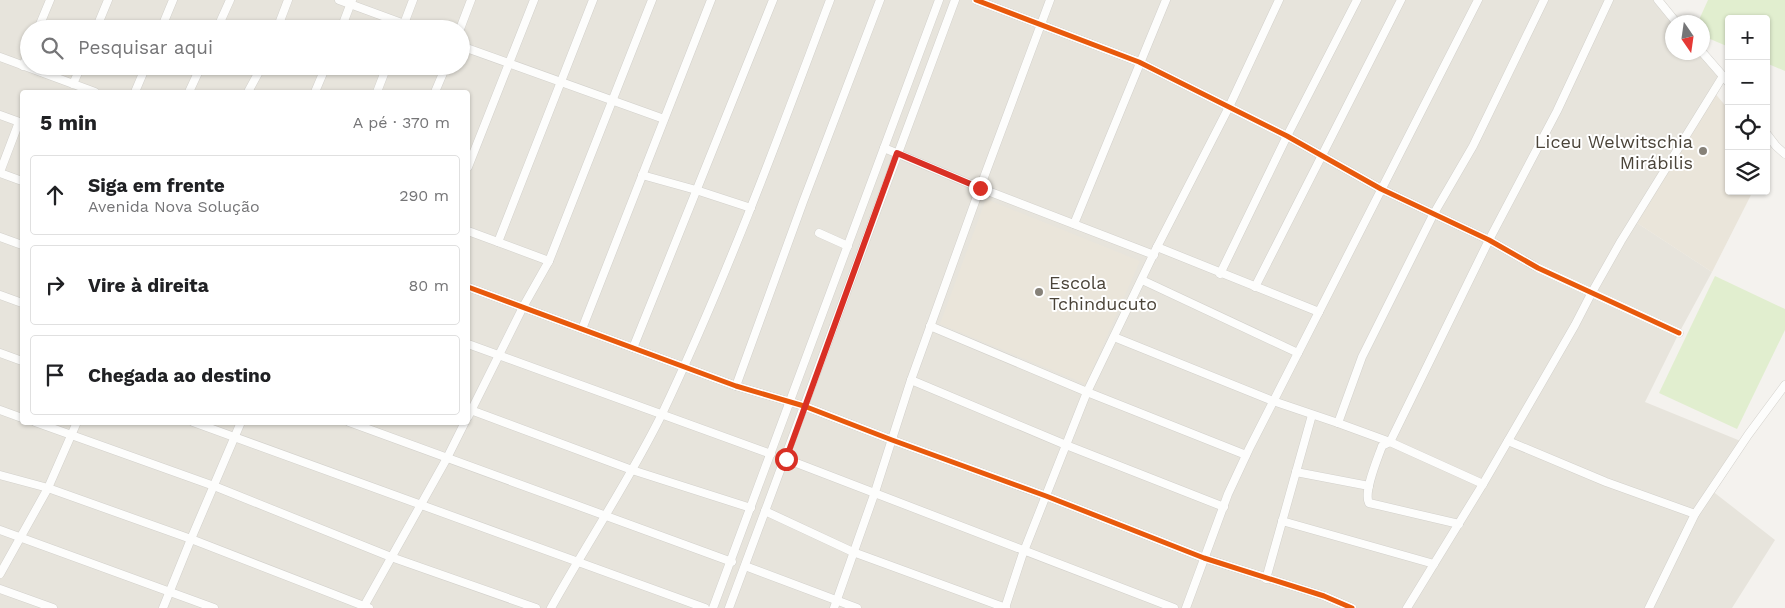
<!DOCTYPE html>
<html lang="pt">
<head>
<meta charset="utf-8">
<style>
	body { margin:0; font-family:"Work Sans",sans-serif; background:#f2f2f2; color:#202124 }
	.controls { position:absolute; right:15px; top:15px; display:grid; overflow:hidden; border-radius:5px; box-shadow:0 1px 4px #0004 }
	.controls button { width:45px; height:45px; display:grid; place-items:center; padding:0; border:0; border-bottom:1px solid #e0e0e0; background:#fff; color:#202124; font:25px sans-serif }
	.compass { position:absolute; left:1665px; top:15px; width:45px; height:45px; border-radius:50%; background:#fff; box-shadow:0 1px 4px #0004; rotate:167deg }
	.stop { position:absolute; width:15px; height:15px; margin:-11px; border:4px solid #d93025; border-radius:50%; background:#fff }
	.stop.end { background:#d93025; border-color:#fff; box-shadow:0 1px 5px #0008 }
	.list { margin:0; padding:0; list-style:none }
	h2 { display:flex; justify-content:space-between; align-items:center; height:65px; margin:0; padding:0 20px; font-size:21px }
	h2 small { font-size:16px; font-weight:400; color:#757577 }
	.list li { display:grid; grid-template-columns:32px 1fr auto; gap:15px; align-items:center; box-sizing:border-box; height:80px; margin:0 10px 10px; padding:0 10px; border:1px solid #e0e0e0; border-radius:5px }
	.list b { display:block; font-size:19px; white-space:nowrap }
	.list p { margin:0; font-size:16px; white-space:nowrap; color:#757577 }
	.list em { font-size:16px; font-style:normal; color:#757577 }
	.icon { flex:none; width:28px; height:28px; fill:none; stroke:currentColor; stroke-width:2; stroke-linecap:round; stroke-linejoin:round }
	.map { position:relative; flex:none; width:1785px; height:608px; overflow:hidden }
	.search { position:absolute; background:#fff; box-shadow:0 1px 4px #0004; left:20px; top:20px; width:450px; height:55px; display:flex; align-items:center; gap:12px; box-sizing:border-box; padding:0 18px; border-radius:28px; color:#757577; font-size:19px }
	.panel { position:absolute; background:#fff; box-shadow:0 1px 4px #0004; left:20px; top:90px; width:450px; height:335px; border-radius:5px }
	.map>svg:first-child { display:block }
</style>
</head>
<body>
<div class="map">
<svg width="1785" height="608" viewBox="0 0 1785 608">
	<rect width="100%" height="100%" fill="#f4f2ee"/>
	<path fill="#e7e4dc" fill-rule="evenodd" d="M0 0H1658L1672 22V52L1702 53 1723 76 1634 221 1712 272 1679 333 1645 402 1743 442 1711 490 1775 540 1732 608H0ZM29 29H461V66H29ZM22 92H468V422H22Z"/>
	<g fill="#eae5da">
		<polygon points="1713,91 1729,110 1729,191 1753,191 1712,272 1634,221"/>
		<polygon points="986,199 1140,261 1086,384 940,324"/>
	</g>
	<g fill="#e1eecf">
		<polygon points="1708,0 1785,0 1785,71 1766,63 1766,19 1729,19 1729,47 1703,36 1702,22 1698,22"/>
		<polygon points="1715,276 1785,309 1785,330 1737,429 1659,393"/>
	</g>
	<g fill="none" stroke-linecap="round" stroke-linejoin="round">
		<g stroke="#d2d0cb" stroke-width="9">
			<g id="minor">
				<polyline points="339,0 418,29"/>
				<polyline points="976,0 1139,62 1287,136 1381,189 1489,240 1538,268 1679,333"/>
				<polyline points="1658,0 1676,22"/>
				<polyline points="38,29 50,0"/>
				<polyline points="96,29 108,0"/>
				<polyline points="161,29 173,0"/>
				<polyline points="217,29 230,0"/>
				<polyline points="277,29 288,0"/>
				<polyline points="341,29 352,0"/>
				<polyline points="402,29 413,0"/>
				<polyline points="460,29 471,0"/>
				<polyline points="461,46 664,119"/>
				<polyline points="1702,52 1729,83"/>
				<polyline points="0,57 95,92"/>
				<polyline points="23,66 29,52"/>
				<polyline points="73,84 81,66"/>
				<polyline points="135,92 146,66"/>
				<polyline points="189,92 201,66"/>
				<polyline points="248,92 262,66"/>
				<polyline points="315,92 326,66"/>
				<polyline points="377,92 387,66"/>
				<polyline points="435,92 446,66"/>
				<polyline points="0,115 22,123"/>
				<polyline points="1766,133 1776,146 1785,154"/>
				<polyline points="884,148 980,188 1154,255"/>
				<polyline points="468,167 534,0"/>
				<polyline points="0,172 19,122"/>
				<polyline points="0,173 22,181"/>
				<polyline points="642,175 696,190 751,208"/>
				<polyline points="1074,224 1166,0"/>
				<polyline points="468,231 549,261"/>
				<polyline points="819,233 848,246"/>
				<polyline points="0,237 22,245"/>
				<polyline points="498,242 593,0"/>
				<polyline points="1157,247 1319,312"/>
				<polyline points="1220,274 1287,136 1357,0"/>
				<polyline points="1142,280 1298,353"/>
				<polyline points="468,287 736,386 804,406 892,440 1046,496 1204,558 1324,596 1352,608"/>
				<polyline points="1255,287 1401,0"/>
				<polyline points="0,295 22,303"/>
				<polyline points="930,326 1087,392 1246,455"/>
				<polyline points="582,329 711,0"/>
				<polyline points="1114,337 1273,401 1338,423 1390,442 1483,484"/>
				<polyline points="468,344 771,454"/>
				<polyline points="633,348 773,0"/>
				<polyline points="0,353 22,361"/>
				<polyline points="911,380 1066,445 1224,507"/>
				<polyline points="736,386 803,202 880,0"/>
				<polyline points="468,409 632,470 751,508"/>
				<polyline points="0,410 22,418"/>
				<polyline points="468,417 523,307 549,261 652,0"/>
				<polyline points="35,422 214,486 391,557 536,608"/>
				<polyline points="193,422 705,608"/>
				<polyline points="349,422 732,562"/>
				<polyline points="1338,423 1362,357 1433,215 1473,146 1544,0"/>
				<polyline points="1508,441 1606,482 1695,514"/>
				<polyline points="786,459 1174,608"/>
				<polyline points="1296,472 1369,486"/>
				<polyline points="0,475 48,488 191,539 369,608"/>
				<polyline points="765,511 853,552 1006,608"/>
				<polyline points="1282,521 1434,564"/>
				<path d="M1459 524 1369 503C1363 492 1378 458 1382 446L1390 442 1489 240 1557 111 1609 0"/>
				<polyline points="0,530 214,608"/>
				<polyline points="745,566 857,608"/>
				<polyline points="0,574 48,488 77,422"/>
				<polyline points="1266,579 1312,415"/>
				<polyline points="0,589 53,608"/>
				<polyline points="163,608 191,539 241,422"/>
				<polyline points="363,608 447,458 465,422"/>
				<path d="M551 608C587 543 629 481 662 414 726 279 778 139 830 0"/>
				<polyline points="713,608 939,0"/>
				<polyline points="729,608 955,0"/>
				<polyline points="834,608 875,492 911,380 980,188 1050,0"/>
				<polyline points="1005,608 1022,556 1087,392 1157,247 1229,107 1279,0"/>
				<polyline points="1186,608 1228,494 1249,449 1478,0"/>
				<polyline points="1407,608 1483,484 1575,325 1591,294 1621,241 1723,76"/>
				<polyline points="1649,608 1695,514 1748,435 1785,385"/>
			</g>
		</g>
		<use href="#minor" stroke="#fdfdfc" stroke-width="8"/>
		<g stroke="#fff" stroke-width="8">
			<g id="cycleway">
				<polyline points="976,0 1139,62 1287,136 1381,189 1489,240 1538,268 1679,333"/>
				<polyline points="468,287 736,386 804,406 892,440 1046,496 1204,558 1324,596 1352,608"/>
			</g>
		</g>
		<use href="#cycleway" stroke="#e8590c" stroke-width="5"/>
	</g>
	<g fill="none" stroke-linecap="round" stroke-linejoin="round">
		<polyline stroke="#d93025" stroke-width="6" points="786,459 897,153 980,188"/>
	</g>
	<g fill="#868178" stroke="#fff" stroke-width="2">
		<circle cx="1703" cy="151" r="5"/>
		<circle cx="1039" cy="292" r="5"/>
	</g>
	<g text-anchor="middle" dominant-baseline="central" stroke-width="4" stroke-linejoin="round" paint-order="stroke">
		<g font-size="18" fill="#4b4439" stroke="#fff" text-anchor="end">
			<text x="1693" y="141">Liceu Welwitschia<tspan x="1693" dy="21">Mirábilis</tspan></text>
			<text x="1049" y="282" text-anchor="start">Escola<tspan x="1049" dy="21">Tchinducuto</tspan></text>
		</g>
	</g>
</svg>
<div class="controls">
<button>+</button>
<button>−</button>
<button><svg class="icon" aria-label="locate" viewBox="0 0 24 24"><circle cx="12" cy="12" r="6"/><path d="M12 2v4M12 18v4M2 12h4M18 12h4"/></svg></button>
<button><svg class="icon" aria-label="layers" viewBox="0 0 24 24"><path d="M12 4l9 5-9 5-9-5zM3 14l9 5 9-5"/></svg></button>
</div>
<svg class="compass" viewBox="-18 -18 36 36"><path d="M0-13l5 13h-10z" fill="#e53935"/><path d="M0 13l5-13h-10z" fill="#757577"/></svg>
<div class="stop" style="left:786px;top:459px"></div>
<div class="stop end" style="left:980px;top:188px"></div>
<div class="search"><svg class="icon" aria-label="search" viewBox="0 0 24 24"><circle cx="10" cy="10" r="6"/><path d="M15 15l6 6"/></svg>Pesquisar aqui</div>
<section class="panel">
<h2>5 min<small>A pé · 370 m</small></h2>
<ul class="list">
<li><svg class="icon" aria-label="ahead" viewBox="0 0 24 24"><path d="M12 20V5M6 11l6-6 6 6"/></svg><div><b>Siga em frente</b><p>Avenida Nova Solução</p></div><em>290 m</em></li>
<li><svg class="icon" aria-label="right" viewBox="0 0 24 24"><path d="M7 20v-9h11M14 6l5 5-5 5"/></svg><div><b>Vire à direita</b></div><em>80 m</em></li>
<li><svg class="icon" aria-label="arrive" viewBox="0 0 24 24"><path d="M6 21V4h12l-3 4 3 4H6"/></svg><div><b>Chegada ao destino</b></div></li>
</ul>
</section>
</div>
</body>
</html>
